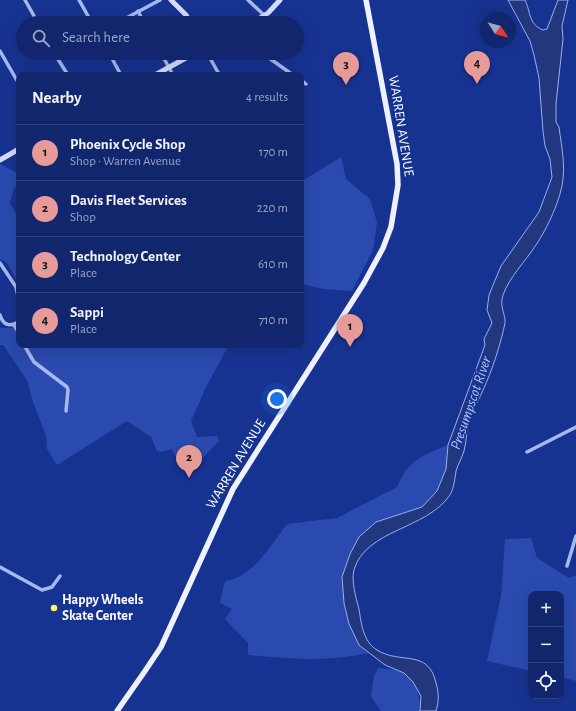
<!DOCTYPE html>
<html lang="en">
<head>
<meta charset="utf-8">
<style>
	body { margin:0; font-family:"Alegreya Sans",sans-serif; background:#1a2e72; color:#f1f3f6 }
	.controls { position:absolute; right:12px; bottom:12px; display:grid; overflow:hidden; border-radius:8px; box-shadow:0 4px 16px #0002 }
	.controls button { width:36px; height:36px; display:grid; place-items:center; padding:0; border:0; border-bottom:1px solid #304380; background:#11266d; color:#f1f3f6; font:20px sans-serif }
	.compass { position:absolute; left:480px; top:12px; width:36px; height:36px; border-radius:50%; background:#11266d; box-shadow:0 4px 16px #0002; rotate:126deg }
	.you { position:absolute; left:277px; top:399px; width:14px; height:14px; margin:-10px; border:3px solid #fff; border-radius:50%; background:#1a73e8; box-shadow:0 0 0 6px #1a73e833 }
	.badge { display:grid; place-items:center; width:26px; height:26px; border-radius:50%; background:#e69b98; color:#111; font-size:13px; font-weight:700 }
	.pin { position:absolute; translate:-50% -33px; filter:drop-shadow(0 1px 2px #0008) }
	.pin::after { content:''; position:absolute; top:21px; width:14px; height:12px; background:inherit; clip-path:polygon(0 0,100% 0,50% 100%) }
	.list { margin:0; padding:0; list-style:none }
	h2 { display:flex; justify-content:space-between; align-items:center; height:52px; margin:0; padding:0 16px; font-size:17px }
	h2 small { font-size:13px; font-weight:400; color:#9ca5c2 }
	.list li { display:grid; grid-template-columns:26px 1fr auto; gap:12px; align-items:center; box-sizing:border-box; height:56px; padding:0 16px; border-top:1px solid #304380 }
	.list b { display:block; font-size:15px; white-space:nowrap }
	.list p { margin:0; font-size:13px; white-space:nowrap; color:#9ca5c2 }
	.list em { font-size:13px; font-style:normal; color:#9ca5c2 }
	.icon { flex:none; width:22px; height:22px; fill:none; stroke:currentColor; stroke-width:2; stroke-linecap:round; stroke-linejoin:round }
	.map { position:relative; flex:none; width:576px; height:711px; overflow:hidden }
	.search { position:absolute; background:#11266d; box-shadow:0 4px 16px #0002; left:16px; top:16px; width:288px; height:44px; display:flex; align-items:center; gap:10px; box-sizing:border-box; padding:0 14px; border-radius:22px; color:#9ca5c2; font-size:15px }
	.panel { position:absolute; background:#11266d; box-shadow:0 4px 16px #0002; left:16px; top:72px; width:288px; height:276px; border-radius:8px }
	.map>svg:first-child { display:block }
</style>
</head>
<body>
<div class="map">
<svg width="576" height="711" viewBox="0 0 576 711">
	<rect width="100%" height="100%" fill="#173391"/>
	<g fill="#2a4aaf">
		<polygon points="341,157 346,179 370,199 377,222 373,250 352,291 324,289 301,284 301,177 304,180"/>
		<polygon points="0,164 15,172 19,172 19,185 14,188 10,203 19,219 19,285 7,263 0,259"/>
		<polygon points="19,323 19,345 229,345 207,385 191,421 197,437 217,436 219,441 199,462 182,471 172,449 161,452 157,451 151,437 127,421 57,465 47,449 46,436 33,402 27,380 3,345 0,345 0,328 12,328"/>
		<path d="M448 445 447 469 437 491 422 507 376 522 350 554 359 645 369 653C329 662 288 659 248 655V643L225 619 232 609 220 603 225 581C252 578 272 544 287 524L337 518 397 487C408 460 423 455 448 445Z"/>
		<polygon points="531,538 537,558 569,578 576,575 576,681 561,677 561,594 531,594 531,671 487,661 501,596 505,539"/>
		<path d="M378 668C386 669 396 669 403 673 418 679 420 698 420 711H381L371 696 374 676Z"/>
	</g>
	<path fill="#23377e" stroke="#98aff2" d="M508 0H525C531 12 528 24 543 30L547 29 558 0H568L562 26 563 39 556 104V122L559 127C562 150 567 171 560 194 555 211 546 230 536 245 525 262 510 276 503 295 499 307 506 315 505 323 501 343 492 371 483 390 479 400 473 409 469 419 466 429 467 441 464 451 462 458 458 464 456 471 455 478 454 488 450 495 426 530 366 529 354 570 351 581 356 598 359 609 361 622 363 642 377 650 401 665 428 648 436 683 439 693 439 701 436 711H420L421 696 413 682 404 673 385 665 359 645 349 624 344 603 342 577 350 554 359 537 376 522 422 507 437 491 446 469 448 445 485 345 484 339 492 323 487 310 489 295 496 278 501 266 539 212 552 177 550 159 545 146 543 131 539 78 534 55 530 41Z"/>
	<g fill="none" stroke-linecap="round" stroke-linejoin="round">
		<g stroke="#a6b8f0" stroke-width="3.5">
			<polyline points="25,0 38,23"/>
			<polyline points="79,0 92,23"/>
			<polyline points="248,0 265,16"/>
			<polyline points="138,11 144,23"/>
			<polyline points="117,23 160,0"/>
			<polyline points="0,51 19,84"/>
			<polyline points="54,53 68,75"/>
			<polyline points="109,53 121,75"/>
			<polyline points="161,53 173,75"/>
			<polyline points="207,53 219,74 222,75"/>
			<polyline points="262,53 293,75"/>
			<polyline points="56,56 63,53"/>
			<polyline points="301,80 306,84"/>
			<polyline points="0,263 16,287 19,301"/>
			<path d="M0 315C3 325 11 328 19 321"/>
			<polyline points="14,325 19,333"/>
			<polyline points="24,345 34,362 67,387 68,390 66,411"/>
			<polyline points="527,452 576,427"/>
			<polyline points="567,566 576,536"/>
			<polyline points="0,567 42,590 52,587 60,576"/>
		</g>
		<g stroke="#d3dcfb" stroke-width="5">
			<polyline points="171,0 186,15 191,23"/>
			<polyline points="252,23 268,13 280,0"/>
			<polyline points="155,75 195,53"/>
			<polyline points="0,160 19,149"/>
		</g>
		<polyline stroke="#eef1ff" stroke-width="5.5" points="117,711 145,671 161,647 233,489 364,283 383,248 391,227 398,185 397,164 366,0"/>
	</g>
	<circle fill="#fff264" stroke="#173391" stroke-width="1.5" cx="54" cy="608" r="4"/>
	<g text-anchor="middle" dominant-baseline="central" stroke-width="3.5" stroke-linejoin="round" paint-order="stroke">
		<g font-size="14" fill="#fff" stroke="#173391">
			<text transform="translate(401 126) rotate(81)">WARREN AVENUE</text>
			<text transform="translate(236 464) rotate(-59)">WARREN AVENUE</text>
		</g>
		<g font-size="14" font-weight="bold" fill="#fff" stroke="#173391" text-anchor="start">
			<text x="62" y="600">Happy Wheels<tspan x="62" dy="16">Skate Center</tspan></text>
		</g>
		<g font-size="15" font-style="italic" fill="#b2c3f7" stroke="#173391">
			<text transform="translate(471 403) rotate(-71)">Presumpscot River</text>
		</g>
	</g>
</svg>
<div class="controls">
<button>+</button>
<button>−</button>
<button><svg class="icon" aria-label="locate" viewBox="0 0 24 24"><circle cx="12" cy="12" r="6"/><path d="M12 2v4M12 18v4M2 12h4M18 12h4"/></svg></button>
</div>
<svg class="compass" viewBox="-18 -18 36 36"><path d="M0-13l5 13h-10z" fill="#e53935"/><path d="M0 13l5-13h-10z" fill="#9ca5c2"/></svg>
<div class="you"></div>
<div class="pin badge" style="left:350px;top:347px">1</div>
<div class="pin badge" style="left:189px;top:478px">2</div>
<div class="pin badge" style="left:346px;top:85px">3</div>
<div class="pin badge" style="left:477px;top:84px">4</div>
<div class="search"><svg class="icon" aria-label="search" viewBox="0 0 24 24"><circle cx="10" cy="10" r="6"/><path d="M15 15l6 6"/></svg>Search here</div>
<section class="panel">
<h2>Nearby<small>4 results</small></h2>
<ul class="list">
<li><span class="badge">1</span><div><b>Phoenix Cycle Shop</b><p>Shop · Warren Avenue</p></div><em>170 m</em></li>
<li><span class="badge">2</span><div><b>Davis Fleet Services</b><p>Shop</p></div><em>220 m</em></li>
<li><span class="badge">3</span><div><b>Technology Center</b><p>Place</p></div><em>610 m</em></li>
<li><span class="badge">4</span><div><b>Sappi</b><p>Place</p></div><em>710 m</em></li>
</ul>
</section>
</div>
</body>
</html>
